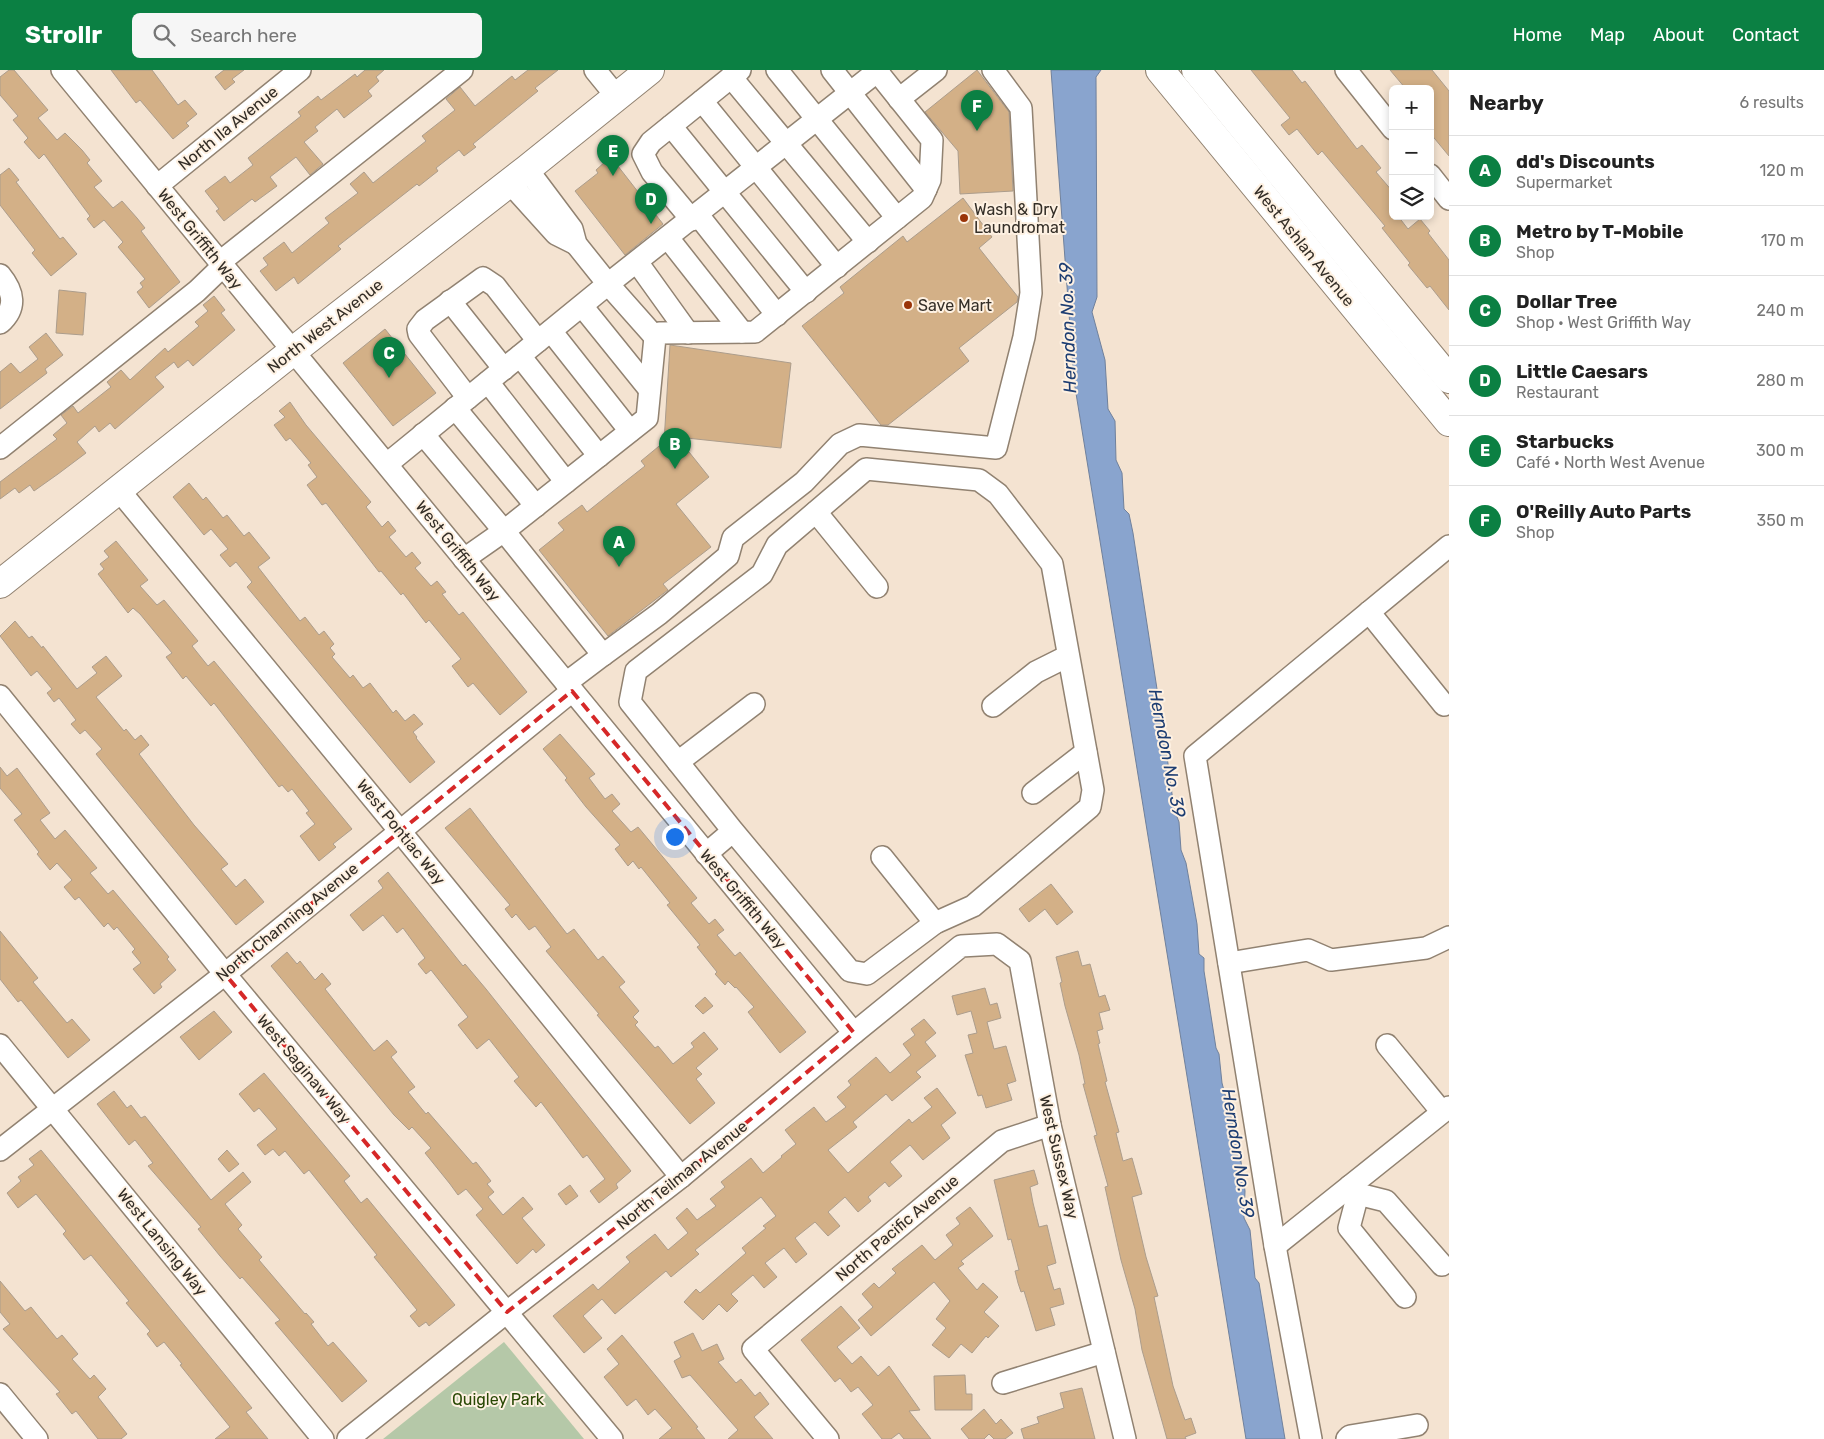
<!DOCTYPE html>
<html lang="en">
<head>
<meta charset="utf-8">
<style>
	body { margin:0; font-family:Rubik,sans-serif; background:#f6f6f6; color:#222 }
	.controls { position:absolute; right:15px; top:15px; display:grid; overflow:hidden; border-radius:8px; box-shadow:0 2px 8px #0003 }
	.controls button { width:45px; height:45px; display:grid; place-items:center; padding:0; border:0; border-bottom:1px solid #e0e0e0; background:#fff; color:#222; font:25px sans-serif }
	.you { position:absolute; left:674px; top:766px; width:18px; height:18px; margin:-12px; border:4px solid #fff; border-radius:50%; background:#1a73e8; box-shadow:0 0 0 8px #1a73e833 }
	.badge { display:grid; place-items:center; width:32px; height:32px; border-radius:50%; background:#0b8043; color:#fff; font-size:16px; font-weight:700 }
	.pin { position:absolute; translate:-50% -41px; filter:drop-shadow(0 1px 2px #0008) }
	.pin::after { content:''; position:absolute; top:26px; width:18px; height:15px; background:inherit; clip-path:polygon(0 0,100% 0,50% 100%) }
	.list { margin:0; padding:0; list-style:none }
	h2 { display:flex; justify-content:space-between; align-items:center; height:65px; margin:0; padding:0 20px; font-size:21px }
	h2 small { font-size:16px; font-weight:400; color:#767676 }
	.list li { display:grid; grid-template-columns:32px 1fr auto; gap:15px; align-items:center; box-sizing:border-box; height:70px; padding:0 20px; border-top:1px solid #e0e0e0 }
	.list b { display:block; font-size:19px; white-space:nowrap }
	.list p { margin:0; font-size:16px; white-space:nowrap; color:#767676 }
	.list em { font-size:16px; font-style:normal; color:#767676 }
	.icon { flex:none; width:28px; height:28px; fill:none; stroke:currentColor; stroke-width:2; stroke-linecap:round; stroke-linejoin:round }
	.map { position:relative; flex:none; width:1449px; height:1369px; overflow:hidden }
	header { display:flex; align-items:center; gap:30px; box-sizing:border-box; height:70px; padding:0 25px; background:#0b8043; color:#fff }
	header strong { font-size:24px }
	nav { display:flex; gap:28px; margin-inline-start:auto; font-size:18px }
	.search { width:350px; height:45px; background:#f6f6f6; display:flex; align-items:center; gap:12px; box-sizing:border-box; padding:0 18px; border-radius:8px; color:#767676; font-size:19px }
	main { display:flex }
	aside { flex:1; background:#fff }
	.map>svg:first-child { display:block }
</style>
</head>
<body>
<header>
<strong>Strollr</strong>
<div class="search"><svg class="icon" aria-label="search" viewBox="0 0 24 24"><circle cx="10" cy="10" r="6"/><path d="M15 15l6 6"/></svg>Search here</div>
<nav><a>Home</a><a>Map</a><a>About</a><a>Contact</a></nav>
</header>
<main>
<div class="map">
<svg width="1449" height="1369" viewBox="0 0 1449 1369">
	<rect width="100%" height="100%" fill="#f4e3d1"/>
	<polygon fill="#b5c8a8" points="504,1272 584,1369 383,1369"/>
	<polygon fill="#89a4ce" stroke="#70819c" points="1051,0 1101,0 1096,7 1097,227 1092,242 1105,290 1108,339 1115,351 1116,390 1122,403 1124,439 1129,444 1133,463 1165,671 1174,739 1179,752 1181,780 1186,793 1197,854 1199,884 1204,888 1204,901 1216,978 1219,984 1222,1013 1239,1077 1245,1121 1244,1148 1250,1160 1255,1208 1259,1213 1285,1369 1246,1369 1074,311"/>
	<g fill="#d3b087" stroke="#ac9d8c">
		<polygon points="9,0 14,0 48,40 38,48 57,70 65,63 82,80 90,90 87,93 102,111 94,117 113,138 122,131 137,148 145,158 141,161 180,212 149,238 137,222 143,217 140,213 145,209 118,177 123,172 104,150 94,158 87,149 90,146 44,84 39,89 24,72 28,68 13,50 18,46 0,25 0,7"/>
		<polygon points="111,0 152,0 178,35 185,30 197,44 186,53 189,56 173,69 140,30 136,33"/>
		<polygon points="224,0 244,0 232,9 235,12 225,20 215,7"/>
		<polygon points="365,0 384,0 376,7 379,11 368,21 372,26 344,48 337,39 315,57 318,61 304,72 323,94 310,105 296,87 270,107 277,116 255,132 252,129 224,151 216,141 219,139 205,121 225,106 230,113 253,95 248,88 301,46 298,42 318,26 321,30 355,4 357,7"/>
		<polygon points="528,0 558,0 535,18 538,21 473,74 476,77 464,86 459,80 436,98 438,101 419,116 417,114 338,176 341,179 298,214 294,207 276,221 260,201 268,195 263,188 284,172 292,183 329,153 325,148 358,123 350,114 364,102 373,113 426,71 422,66 455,40 446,29 460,17 475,36 512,6 515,10"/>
		<polygon points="977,0 1009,42 1013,121 960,124 958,81 925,42"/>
		<polygon points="1251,0 1292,0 1302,13 1305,11 1357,79 1362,75 1381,98 1376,102 1393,122 1393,146 1398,146 1408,159 1420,149 1430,161 1428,163 1449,190 1449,240 1430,216 1427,218 1408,195 1410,193 1382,158 1385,156 1322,81 1318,85 1297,59 1289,65 1281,55 1290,48"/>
		<polygon points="1390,0 1432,0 1449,21 1449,86 1430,63 1430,19 1406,19"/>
		<polygon points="607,90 614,91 663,154 625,185 575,121 598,103 596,100"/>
		<polygon points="9,98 19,110 16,112 60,169 63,167 77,184 51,206 32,183 35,180 0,135 0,105"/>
		<polygon points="963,128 992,167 979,178 1018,227 1017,232 959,278 969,291 888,355 881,355 802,256 844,223 840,217 903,166 907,172"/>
		<polygon points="59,220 86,223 83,265 56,263"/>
		<polygon points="214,226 225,240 221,243 235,260 193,296 188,290 178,298 174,292 155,307 164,317 115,359 110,353 99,362 95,356 77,372 86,383 58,404 34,421 30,415 19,423 15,418 0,429 0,412 57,369 53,365 67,353 61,345 73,336 78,343 111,317 107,312 121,300 130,310 165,278 168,282 199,256 195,252 208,241 203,235"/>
		<polygon points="385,259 436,323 393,356 343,293"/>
		<polygon points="46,263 63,285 45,299 47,303 0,339 0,302 11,293 20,303 38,289 29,277"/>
		<polygon points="670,275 791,293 781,378 677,367 709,407 676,434 711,477 663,514 668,520 608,566 539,480 564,460 558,453 582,435 587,442 617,418 645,396 641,391 664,372"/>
		<polygon points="290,332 306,355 371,432 366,437 382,457 388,451 396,461 389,467 406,487 412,482 421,493 415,498 431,516 437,511 446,522 442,524 459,545 463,542 527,622 500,645 473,613 468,617 452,596 461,589 429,550 426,553 403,523 401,525 381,501 379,502 326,433 322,435 307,415 317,407 308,395 311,393 290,368 286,371 274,355 285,347 279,341"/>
		<polygon points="189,413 203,430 206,427 223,448 227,445 244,466 249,462 270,488 258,497 300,551 305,547 319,565 324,561 334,574 330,578 335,584 332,587 350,608 353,605 363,618 370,613 393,643 396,640 405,651 414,644 423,654 413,662 417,667 416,668 435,692 410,713 247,517 252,512 236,492 230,497 220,485 228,479 211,459 204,465 173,427"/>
		<polygon points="116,471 148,510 140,516 157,535 164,530 198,571 192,576 208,596 214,591 352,759 333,774 336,777 319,791 300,766 315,754 306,743 309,741 292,719 288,722 282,715 279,717 214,633 211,636 186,606 183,609 166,587 172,583 140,544 133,538 128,543 98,504 104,499 100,494 109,487 104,481"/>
		<polygon points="15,551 29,568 32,566 42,578 43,576 77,619 97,603 92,597 106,586 122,606 96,627 124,661 126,659 135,670 141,665 149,675 139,684 194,755 228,794 221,799 236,817 245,809 264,832 236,855 96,684 102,679 85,660 80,664 71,654 76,650 59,628 54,632 47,623 52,619 37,601 31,606 0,566"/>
		<polygon points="560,664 595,704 589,708 605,729 612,724 620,734 612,741 631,762 638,757 697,828 691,833 709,854 715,849 724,860 717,865 735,886 740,882 806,962 780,983 748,942 754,937 736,917 735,918 728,911 725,915 715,904 717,902 697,877 700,875 667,835 670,833 641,797 639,799 633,791 628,796 615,779 620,775 586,737 565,710 567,708 543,679"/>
		<polygon points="0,697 7,706 17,698 50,743 40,750 55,769 65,760 97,798 90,803 108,824 113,820 169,887 167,889 176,900 160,914 162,917 154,924 133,899 141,893 132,882 135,879 117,857 114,860 108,853 104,857 79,827 75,830 64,817 72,810 57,793 50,800 37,784 39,782 14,750 22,744 0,718"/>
		<polygon points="470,738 567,864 574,859 598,890 603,886 625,912 619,917 639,941 633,947 638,952 635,955 655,978 658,976 673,994 694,977 691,973 704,962 718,979 696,998 702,1004 696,1009 715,1033 690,1054 597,945 599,944 546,881 551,877 535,856 529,860 516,844 512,848 505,839 510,835 445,758"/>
		<polygon points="388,802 463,896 465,894 486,919 631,1101 616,1114 618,1118 599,1133 590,1121 605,1109 587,1085 583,1088 541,1032 536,1037 514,1011 519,1007 489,969 477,979 458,955 468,947 431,900 426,904 418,894 425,888 403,858 397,863 383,845 363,861 350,845 383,818 378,811"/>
		<polygon points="1051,814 1073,842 1057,855 1045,839 1029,852 1019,839"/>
		<polygon points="0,861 38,908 33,912 67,953 72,949 90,970 68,988 21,930 18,932 0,909"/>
		<polygon points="1078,881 1082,896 1090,894 1099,927 1105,925 1110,940 1099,943 1103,959 1097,961 1100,973 1098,974 1107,1011 1105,1012 1119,1062 1116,1063 1123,1091 1132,1088 1142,1124 1132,1127 1146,1187 1158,1226 1154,1227 1173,1316 1185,1350 1191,1348 1196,1363 1185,1367 1186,1369 1167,1369 1142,1280 1135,1239 1121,1190 1105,1117 1108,1116 1094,1066 1097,1065 1083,1014 1085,1014 1079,985 1065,936 1060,913 1062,912 1056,887"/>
		<polygon points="287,882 297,894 300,891 315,910 322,903 331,914 325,919 374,981 387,970 397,982 391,987 415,1017 408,1022 426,1044 428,1042 473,1094 476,1092 491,1111 487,1114 494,1122 488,1127 503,1145 523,1127 533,1139 522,1148 545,1175 536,1183 533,1179 517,1194 476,1145 483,1139 466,1119 458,1125 450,1114 425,1083 431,1078 412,1057 409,1060 394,1045 271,896"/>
		<polygon points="985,918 990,935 997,933 1001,948 987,952 994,979 1006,976 1016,1011 1007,1014 1012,1030 986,1038 982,1025 978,1026 965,985 973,983 968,965 977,963 971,941 957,945 952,926"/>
		<polygon points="705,927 713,936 703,944 695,936"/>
		<polygon points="214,941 232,962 199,990 180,967"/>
		<polygon points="924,949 936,963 925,972 936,986 916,1002 921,1007 892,1031 886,1024 853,1052 857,1057 828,1080 848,1103 909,1049 912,1053 932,1037 924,1028 937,1018 956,1043 941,1055 950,1068 923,1090 910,1075 890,1092 902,1106 889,1117 885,1112 868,1127 871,1131 858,1142 845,1127 828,1142 840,1156 828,1166 815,1152 795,1168 807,1184 796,1193 784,1178 765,1193 777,1207 764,1218 753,1205 731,1224 738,1231 727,1242 719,1234 703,1250 684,1232 696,1219 700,1223 746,1183 742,1178 766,1158 763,1156 776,1146 761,1127 695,1180 699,1184 671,1207 666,1201 615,1244 602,1229 583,1246 602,1268 584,1283 553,1246 593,1214 598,1220 630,1192 626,1187 655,1164 668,1180 688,1163 676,1148 687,1138 697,1150 716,1136 710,1129 725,1117 721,1112 751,1088 763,1103 782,1087 781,1086 796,1074 785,1060 814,1037 826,1052 846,1037 837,1027 851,1015 848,1011 876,987 890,1003 911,985 903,974 915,965 911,959"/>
		<polygon points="264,1003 350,1106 344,1111 361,1133 367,1128 455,1235 429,1256 426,1252 419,1257 410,1246 417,1240 374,1187 377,1185 309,1100 304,1104 285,1081 279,1086 273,1079 265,1085 257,1075 277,1059 259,1038 254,1042 239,1024"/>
		<polygon points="114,1021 127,1038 131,1035 141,1048 145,1046 211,1130 243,1102 251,1112 225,1134 242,1155 238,1159 262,1187 259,1190 305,1244 306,1243 314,1252 311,1254 328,1276 333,1272 367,1311 342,1332 275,1253 280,1250 242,1207 240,1209 220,1186 198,1159 201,1157 148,1096 153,1093 135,1070 129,1075 97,1034"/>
		<polygon points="41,1080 252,1338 246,1342 268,1369 215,1369 230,1357 180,1295 182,1294 164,1272 157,1277 147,1264 150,1261 126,1233 129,1231 91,1185 84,1190 63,1164 66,1161 36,1124 18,1138 7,1123 21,1111 18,1107 34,1095 29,1089"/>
		<polygon points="227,1080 239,1094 229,1102 218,1089"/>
		<polygon points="1034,1100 1038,1114 1030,1117 1033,1133 1039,1157 1047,1155 1056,1193 1047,1196 1054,1220 1060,1218 1064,1234 1050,1238 1055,1255 1036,1261 1024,1221 1021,1222 1018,1213 1015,1201 1019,1200 1011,1169 1008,1170 994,1110"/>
		<polygon points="570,1115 578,1126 566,1135 558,1124"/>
		<polygon points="970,1137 993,1166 961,1191 964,1194 958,1198 977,1220 983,1213 998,1227 984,1242 999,1256 988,1268 986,1266 972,1283 961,1274 949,1288 932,1275 946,1258 936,1249 950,1231 934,1212 871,1266 858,1250 873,1237 862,1224 874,1213 879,1218 896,1203 892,1199 922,1175 935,1190 953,1175 946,1165 960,1154 956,1148"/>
		<polygon points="0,1211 25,1241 31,1237 57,1269 62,1265 78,1284 72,1289 90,1309 94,1305 106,1319 98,1327 127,1364 121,1369 98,1369 76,1341 72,1344 56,1324 60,1322 3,1259 10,1254 0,1242"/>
		<polygon points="841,1236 860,1258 837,1277 852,1294 861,1286 878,1306 889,1296 920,1340 909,1341 931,1369 904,1369 899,1363 891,1369 882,1369 862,1344 873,1335 858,1317 851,1322 840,1308 835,1312 801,1270"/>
		<polygon points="693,1263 702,1281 717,1274 724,1289 718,1292 736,1313 741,1309 755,1326 760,1322 769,1334 754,1347 773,1369 728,1369 738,1360 690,1305 682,1308 674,1291 681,1287 674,1272"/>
		<polygon points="622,1265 698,1357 696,1358 705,1369 659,1369 672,1358 655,1339 648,1345 636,1329 627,1336 617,1323 604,1307 619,1294 607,1279"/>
		<polygon points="965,1305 966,1324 972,1324 972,1340 935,1340 934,1306"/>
		<polygon points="1082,1318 1095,1369 1024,1369 1021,1359 1039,1353 1037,1347 1064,1338 1060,1323"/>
		<polygon points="984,1339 996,1354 1001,1349 1013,1363 1005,1369 994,1369 989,1364 984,1369 969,1369 961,1359"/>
	</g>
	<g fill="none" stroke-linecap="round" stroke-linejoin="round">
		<g stroke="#918271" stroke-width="24">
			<g id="minor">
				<polyline points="62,0 854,963"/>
				<polyline points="595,0 617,27"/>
				<polyline points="777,0 897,148"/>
				<polyline points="832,0 926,119"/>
				<polyline points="1346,0 1393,59"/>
				<polyline points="731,7 868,172"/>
				<polyline points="899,29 936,0"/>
				<polyline points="702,31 837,197"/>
				<polyline points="671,56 806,222"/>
				<polyline points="1430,105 1449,129"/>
				<polyline points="510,113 556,164 576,174"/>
				<polyline points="157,116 300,0"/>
				<polyline points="698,145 777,245"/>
				<polyline points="692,150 652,102 643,84 651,72 740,0"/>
				<polyline points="668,168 742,262"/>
				<polyline points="220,192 462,0"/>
				<polyline points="637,192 688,263"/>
				<path d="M0 205C14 222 17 238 0 253"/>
				<polyline points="450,231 504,299"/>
				<polyline points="582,236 649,319"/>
				<polyline points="551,261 630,361"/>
				<polyline points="655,267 608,214 879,0"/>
				<polyline points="520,286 599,386"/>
				<polyline points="488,312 566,412"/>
				<polyline points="468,328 419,264 418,259 425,250 483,208 495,216 538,271"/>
				<polyline points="455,338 536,436"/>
				<polyline points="423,364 504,461 603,585 566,613"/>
				<polyline points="0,378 197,221 223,196"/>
				<polyline points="387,394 608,214 576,174 572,159 527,99"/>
				<polyline points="118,419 399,760 681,1107"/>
				<polyline points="816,442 877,517"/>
				<polyline points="464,489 504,461 647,348 655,267 659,263 755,262 922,128 930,110 932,70 876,0"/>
				<polyline points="1369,542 1444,635"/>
				<polyline points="603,585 659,544 728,486 733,468 804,412 840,374 859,365 996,378 1024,267 1031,223 1021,38 993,0"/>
				<polyline points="0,626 225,904 612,1369"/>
				<polyline points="993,636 1036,602 1068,586"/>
				<polyline points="678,692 754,634"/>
				<polyline points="1033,723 1086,682"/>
				<polyline points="706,784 733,761 850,901 867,904 935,853 973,836 1090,737 1093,720 1052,494 998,424 979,410 866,399 777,475 762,504 636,601 630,632 733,761"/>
				<polyline points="882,787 935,853"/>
				<polyline points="1229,893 1308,880 1331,890 1426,878 1449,867"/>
				<polyline points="0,975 323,1369"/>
				<polyline points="1387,975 1442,1042"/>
				<polyline points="0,1080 225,904 572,621"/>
				<polyline points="1350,1116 1358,1124 1386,1131 1442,1195"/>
				<polyline points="1358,1124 1349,1158 1405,1227"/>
				<polyline points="1275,1176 1449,1037"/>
				<polyline points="1003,1313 1104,1282"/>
				<polyline points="0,1324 37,1369"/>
				<polyline points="348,1369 507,1242 681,1107 854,963 961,876 997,874 1020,891 1050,1055 1125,1369"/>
				<polyline points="828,1369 753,1279 1002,1071 1050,1055"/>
				<polyline points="1311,1369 1275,1176 1195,686 1449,476"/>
				<polyline points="1347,1369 1350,1366 1417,1355"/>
			</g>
		</g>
		<g stroke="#918271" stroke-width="30">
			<g id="major">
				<polyline points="1160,0 1449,352"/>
				<polyline points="1196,0 1449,309"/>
				<polyline points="0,514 293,281 527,99 650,0"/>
			</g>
		</g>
		<use href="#minor" stroke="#fff" stroke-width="21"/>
		<use href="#major" stroke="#fff" stroke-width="28"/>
	</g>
	<path fill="none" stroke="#d62828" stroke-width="4" stroke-dasharray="10 6" stroke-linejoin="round" d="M572 621 854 963 681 1107 507 1242 225 904Z"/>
	<g fill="#9a3408" stroke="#fef1e2" stroke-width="2">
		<circle cx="964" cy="148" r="5"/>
		<circle cx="908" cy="235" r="5"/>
	</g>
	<g text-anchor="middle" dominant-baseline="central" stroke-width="4" stroke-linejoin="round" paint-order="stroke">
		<g font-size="16" fill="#342e27" stroke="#fef1e2">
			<text transform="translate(228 58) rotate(-39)">North Ila Avenue</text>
			<text transform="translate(200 169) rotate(51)">West Griffith Way</text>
			<text transform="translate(1304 176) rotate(51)">West Ashlan Avenue</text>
			<text transform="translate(325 256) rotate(-38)">North West Avenue</text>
			<text transform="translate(458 481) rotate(51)">West Griffith Way</text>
			<text transform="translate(401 762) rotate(51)">West Pontiac Way</text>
			<text transform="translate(743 829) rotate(50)">West Griffith Way</text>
			<text transform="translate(287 852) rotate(-39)">North Channing Avenue</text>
			<text transform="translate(304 999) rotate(50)">West Saginaw Way</text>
			<text transform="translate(1059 1087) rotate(77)">West Sussex Way</text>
			<text transform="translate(682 1105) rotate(-39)">North Teilman Avenue</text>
			<text transform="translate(897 1158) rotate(-40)">North Pacific Avenue</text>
			<text transform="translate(162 1172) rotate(51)">West Lansing Way</text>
		</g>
		<g font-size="16" fill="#342e27" stroke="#fef1e2" text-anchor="start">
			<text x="974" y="139">Wash &amp; Dry<tspan x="974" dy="18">Laundromat</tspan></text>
			<text x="918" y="235">Save Mart</text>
		</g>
		<g font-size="16" fill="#294804" stroke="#fef1e2">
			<text x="498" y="1329">Quigley Park</text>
		</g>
		<g font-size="18" font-style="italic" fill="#1d3d72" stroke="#fef1e2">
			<text transform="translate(1068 258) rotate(-92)">Herndon No. 39</text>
			<text transform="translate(1167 683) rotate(79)">Herndon No. 39</text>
			<text transform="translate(1238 1083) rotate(81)">Herndon No. 39</text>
		</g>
	</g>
</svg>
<div class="controls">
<button>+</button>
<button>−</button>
<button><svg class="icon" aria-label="layers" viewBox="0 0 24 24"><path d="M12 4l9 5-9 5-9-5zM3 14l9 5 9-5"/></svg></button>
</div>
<div class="you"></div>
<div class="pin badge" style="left:619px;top:497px">A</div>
<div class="pin badge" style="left:675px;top:399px">B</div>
<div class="pin badge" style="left:389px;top:308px">C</div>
<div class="pin badge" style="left:651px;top:154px">D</div>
<div class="pin badge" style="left:613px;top:106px">E</div>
<div class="pin badge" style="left:977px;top:61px">F</div>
</div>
<aside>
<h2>Nearby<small>6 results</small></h2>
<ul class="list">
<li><span class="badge">A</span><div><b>dd's Discounts</b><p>Supermarket</p></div><em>120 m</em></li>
<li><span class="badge">B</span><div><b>Metro by T-Mobile</b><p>Shop</p></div><em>170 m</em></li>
<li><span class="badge">C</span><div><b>Dollar Tree</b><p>Shop · West Griffith Way</p></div><em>240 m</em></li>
<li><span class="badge">D</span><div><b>Little Caesars</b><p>Restaurant</p></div><em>280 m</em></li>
<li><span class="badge">E</span><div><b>Starbucks</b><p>Café · North West Avenue</p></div><em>300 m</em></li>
<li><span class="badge">F</span><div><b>O'Reilly Auto Parts</b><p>Shop</p></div><em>350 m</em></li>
</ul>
</aside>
</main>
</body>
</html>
